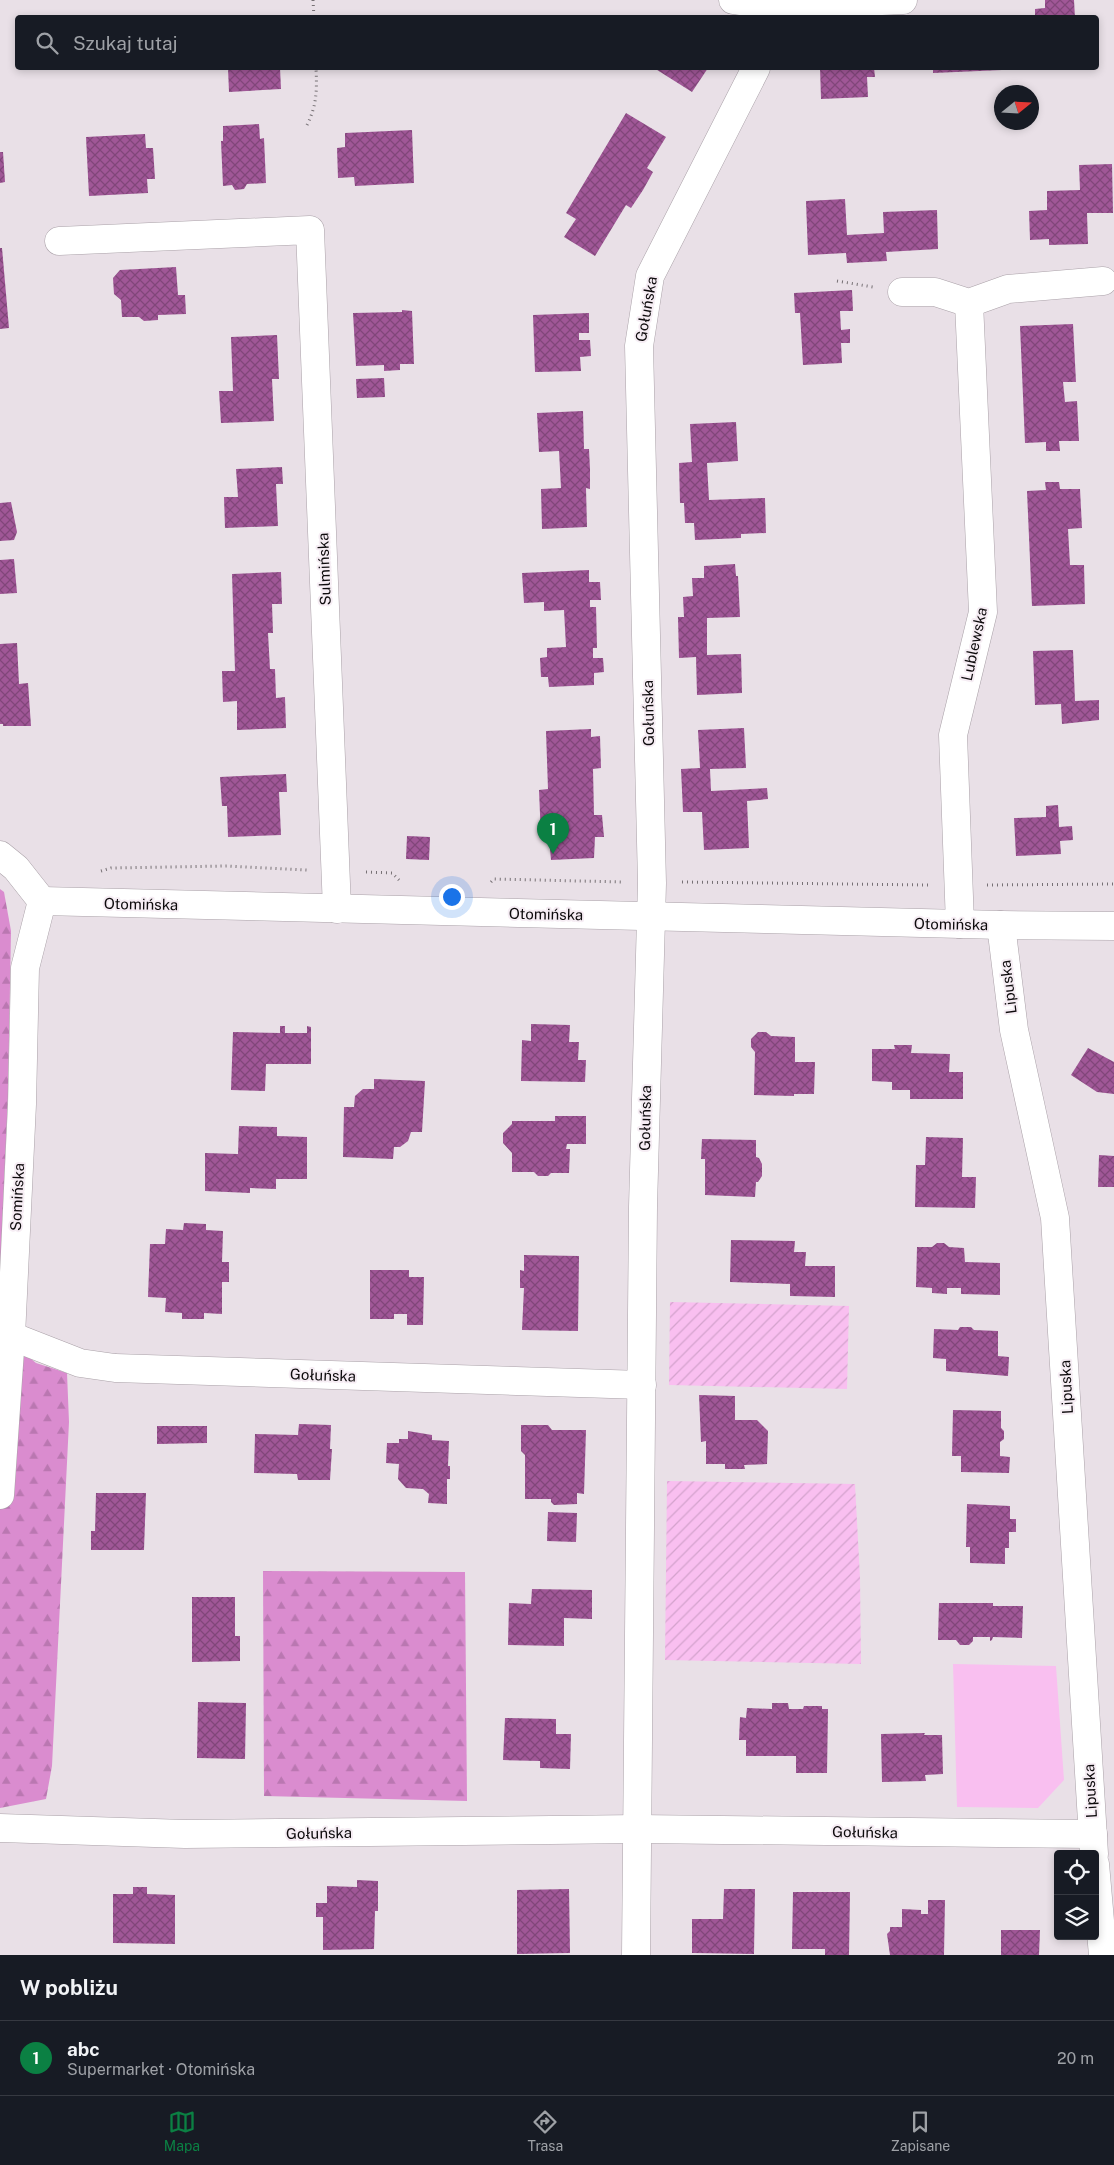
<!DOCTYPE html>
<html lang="pl">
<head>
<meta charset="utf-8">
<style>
	body { margin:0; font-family:"Public Sans",sans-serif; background:#242831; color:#f1f3f6 }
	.controls { position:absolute; right:15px; bottom:15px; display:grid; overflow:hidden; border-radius:5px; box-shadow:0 2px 8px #0003 }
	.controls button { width:45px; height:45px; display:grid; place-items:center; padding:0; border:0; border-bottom:1px solid #363941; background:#171b24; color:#f1f3f6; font:25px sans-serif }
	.compass { position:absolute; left:994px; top:85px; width:45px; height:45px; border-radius:50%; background:#171b24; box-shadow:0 2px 8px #0003; rotate:72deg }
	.you { position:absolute; left:451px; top:896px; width:18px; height:18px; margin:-12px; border:4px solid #fff; border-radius:50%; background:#1a73e8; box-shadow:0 0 0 8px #1a73e833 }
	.badge { display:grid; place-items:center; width:32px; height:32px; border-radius:50%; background:#0b8043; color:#fff; font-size:16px; font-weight:700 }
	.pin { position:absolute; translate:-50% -41px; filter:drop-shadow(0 1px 2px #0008) }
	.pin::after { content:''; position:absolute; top:26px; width:18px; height:15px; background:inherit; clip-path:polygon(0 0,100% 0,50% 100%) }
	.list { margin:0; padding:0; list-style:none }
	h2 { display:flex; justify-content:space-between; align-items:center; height:65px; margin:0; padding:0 20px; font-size:21px }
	h2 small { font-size:16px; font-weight:400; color:#9ea1a6 }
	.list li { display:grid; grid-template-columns:32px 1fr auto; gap:15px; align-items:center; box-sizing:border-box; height:75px; padding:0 20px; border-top:1px solid #363941 }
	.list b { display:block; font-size:19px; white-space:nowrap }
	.list p { margin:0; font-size:16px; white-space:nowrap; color:#9ea1a6 }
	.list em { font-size:16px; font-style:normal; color:#9ea1a6 }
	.icon { flex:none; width:28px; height:28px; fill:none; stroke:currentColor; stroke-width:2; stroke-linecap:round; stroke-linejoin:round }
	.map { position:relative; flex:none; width:1114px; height:1955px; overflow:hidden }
	.search { position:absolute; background:#171b24; box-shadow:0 2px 8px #0003; left:15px; right:15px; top:15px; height:55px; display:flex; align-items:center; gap:12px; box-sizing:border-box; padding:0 18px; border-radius:5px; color:#9ea1a6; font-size:19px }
	.sheet { height:140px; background:#171b24 }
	nav { display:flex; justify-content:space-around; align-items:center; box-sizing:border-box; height:70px; border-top:1px solid #363941; background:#171b24; font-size:14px; color:#9ea1a6 }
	nav a { display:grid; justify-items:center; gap:2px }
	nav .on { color:#0b8043 }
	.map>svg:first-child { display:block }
</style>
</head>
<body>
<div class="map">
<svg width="1114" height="1955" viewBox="0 0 1114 1955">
	<defs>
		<pattern id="forest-firs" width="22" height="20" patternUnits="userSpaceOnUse" patternTransform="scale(1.25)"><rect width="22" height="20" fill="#da8ccf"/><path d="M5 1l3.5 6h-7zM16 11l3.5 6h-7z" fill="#ba77b1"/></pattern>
		<pattern id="garden-furrows" width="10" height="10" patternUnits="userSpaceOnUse" patternTransform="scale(1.25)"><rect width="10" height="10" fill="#f9bff0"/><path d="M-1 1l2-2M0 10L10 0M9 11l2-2" fill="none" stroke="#d4a3cd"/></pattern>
		<pattern id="building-cross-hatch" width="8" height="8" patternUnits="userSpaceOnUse" patternTransform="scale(1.25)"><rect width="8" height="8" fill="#a05797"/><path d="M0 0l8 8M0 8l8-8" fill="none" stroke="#81467a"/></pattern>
	</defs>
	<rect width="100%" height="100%" fill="#e9e0e7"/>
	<polygon fill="#f9bff0" points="953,1664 1056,1666 1064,1780 1038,1808 957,1807"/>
	<g fill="url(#forest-firs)">
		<polygon points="0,889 4,892 11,931 8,1096 0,1276"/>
		<polygon points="0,1333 36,1363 67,1373 69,1422 52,1766 46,1799 0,1808"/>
		<polygon points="263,1571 465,1572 467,1801 264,1796"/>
	</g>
	<g fill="url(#garden-furrows)">
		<polygon points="670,1302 849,1306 847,1389 669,1385"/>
		<polygon points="667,1481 855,1484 860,1578 861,1664 665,1660"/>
	</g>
	<g fill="url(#building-cross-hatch)">
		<polygon points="1045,0 1074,0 1075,18 1035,18 1035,9 1045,8"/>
		<polygon points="228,68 280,68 281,89 229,92"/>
		<polygon points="654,68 708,68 692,92"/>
		<polygon points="820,68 874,68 875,77 867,77 868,97 821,99"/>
		<polygon points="933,68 1002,68 1002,70 933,73"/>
		<polygon points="626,113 666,137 647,168 653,172 643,190 631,208 626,205 595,256 564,237 576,219 566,213"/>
		<polygon points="259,124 260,139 264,138 266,183 247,184 244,189 235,190 232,185 223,186 221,141 223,141 223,126"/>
		<polygon points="412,130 414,183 355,186 354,177 338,178 337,148 345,147 345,133"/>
		<polygon points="145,134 146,148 153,148 155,179 147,179 148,193 89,196 86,137"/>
		<polygon points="0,152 3,152 5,182 0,183"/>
		<polygon points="1112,164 1113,213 1087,213 1088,244 1049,245 1049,239 1030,240 1029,211 1047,210 1047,191 1080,190 1079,165"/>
		<polygon points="845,199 847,235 884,233 883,212 937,210 938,249 886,252 887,261 847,263 846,253 808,255 806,201"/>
		<polygon points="0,248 2,248 9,328 0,329"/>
		<polygon points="176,267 178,295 185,295 186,314 158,315 158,320 144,321 139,317 122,317 121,300 114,294 113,278 120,270"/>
		<polygon points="852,290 853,311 840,311 841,330 850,329 850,343 841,343 842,363 803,365 800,313 795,313 794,293"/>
		<polygon points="402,310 412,311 414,364 400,364 400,370 384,371 384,365 356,366 353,313 402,312"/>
		<polygon points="589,313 589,333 579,333 579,340 590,340 591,356 580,357 581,371 535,372 533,315"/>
		<polygon points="1073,324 1076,382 1063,382 1065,402 1077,401 1079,441 1059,441 1060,451 1046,451 1046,442 1025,443 1020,326"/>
		<polygon points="277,335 279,379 272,379 274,421 221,423 219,391 233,391 231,337"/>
		<polygon points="384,378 385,397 357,398 356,379"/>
		<polygon points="583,411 584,449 589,449 590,469 590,489 586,488 587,527 542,529 541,489 561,488 559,451 539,452 537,413"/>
		<polygon points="736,422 738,461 707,463 709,500 765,498 766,533 741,534 741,538 695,540 694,523 685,523 684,503 680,503 679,463 692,462 690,424"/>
		<polygon points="282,467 283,484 276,484 278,526 225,528 224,497 238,497 236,469"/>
		<polygon points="1045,482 1059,482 1060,489 1080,489 1082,528 1068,529 1070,565 1084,565 1085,604 1032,606 1027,491 1046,490"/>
		<polygon points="11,502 17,532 14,540 0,541 0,503"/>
		<polygon points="14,559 17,593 0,594 0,560"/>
		<polygon points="735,564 736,576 738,576 740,617 707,618 707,655 741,654 742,693 697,695 696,657 679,658 678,617 684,617 683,597 693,596 692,578 704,578 704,566"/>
		<polygon points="589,570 589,582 600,582 601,600 590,600 590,607 596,607 597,648 593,648 593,658 603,658 604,672 594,673 594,685 549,687 548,677 541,677 540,658 547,657 547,648 566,647 564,610 544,611 544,602 524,603 522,573"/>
		<polygon points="281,572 282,604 272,604 273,633 268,633 270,669 275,669 276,698 285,697 286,728 237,730 237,701 223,702 222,671 235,671 232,574"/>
		<polygon points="17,643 19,684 28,683 31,726 3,726 3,724 0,724 0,644"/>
		<polygon points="1073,650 1075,701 1099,700 1099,720 1062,724 1061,704 1035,705 1033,651"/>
		<polygon points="744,728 746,768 710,769 711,791 767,788 768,799 747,801 749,848 704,850 702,812 683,812 681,769 700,768 698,730"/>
		<polygon points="591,729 591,737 600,736 601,768 593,769 594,815 602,815 604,837 595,837 594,858 551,860 549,838 541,838 539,790 548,789 546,731"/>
		<polygon points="286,774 287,792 279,792 281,835 228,837 227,806 222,806 220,777"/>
		<polygon points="1058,805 1059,827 1072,826 1073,840 1060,841 1061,854 1016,856 1014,818 1046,817 1046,806"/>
		<polygon points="407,836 430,837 429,860 406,859"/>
		<polygon points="531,1024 570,1025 569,1042 579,1042 578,1060 586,1060 585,1082 521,1081 522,1040 531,1041"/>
		<polygon points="280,1026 285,1026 285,1033 307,1033 307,1026 311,1027 311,1064 266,1064 265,1091 231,1090 233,1032 280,1033"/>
		<polygon points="758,1032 766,1032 771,1036 795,1037 795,1062 815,1062 814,1094 794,1094 794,1096 754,1095 755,1052 751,1047 751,1039"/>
		<polygon points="894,1045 912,1045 911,1053 950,1054 949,1072 963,1072 963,1099 910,1099 910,1090 892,1090 892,1082 872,1081 872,1049 895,1049"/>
		<polygon points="1088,1048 1114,1062 1114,1094 1097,1092 1071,1075"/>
		<polygon points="374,1079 425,1081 422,1132 411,1132 408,1141 400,1147 394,1147 393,1159 343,1157 344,1107 354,1107 355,1096 363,1089 374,1089"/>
		<polygon points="555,1116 586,1116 586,1144 567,1144 566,1149 570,1149 569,1173 551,1173 548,1176 538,1176 534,1172 512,1172 512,1153 503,1143 503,1133 512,1124 512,1121 555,1121"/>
		<polygon points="239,1126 277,1127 277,1136 307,1137 307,1179 276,1179 276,1189 250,1188 250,1193 205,1191 205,1153 238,1154"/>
		<polygon points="926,1137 963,1138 962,1177 976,1177 975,1208 915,1207 916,1165 925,1165"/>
		<polygon points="702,1139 756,1140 756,1157 759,1158 762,1164 762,1176 758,1182 756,1182 755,1197 705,1195 705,1159 701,1159"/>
		<polygon points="1099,1155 1114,1156 1114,1187 1098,1187"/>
		<polygon points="184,1223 206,1224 206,1230 223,1231 222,1262 229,1262 229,1282 222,1282 222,1314 204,1313 204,1319 182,1319 182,1313 165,1312 166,1298 148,1297 150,1244 165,1244 166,1229 183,1230"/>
		<polygon points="731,1240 795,1241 794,1252 806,1252 805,1266 835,1266 835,1297 790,1296 790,1284 730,1282"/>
		<polygon points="937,1243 944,1243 949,1247 964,1248 965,1262 1000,1263 1000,1295 961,1294 961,1288 947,1288 947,1294 932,1293 932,1288 916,1287 917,1247 932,1247"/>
		<polygon points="524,1255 579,1256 578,1331 522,1330 524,1288 520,1288 520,1270 524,1271"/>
		<polygon points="370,1270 409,1270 409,1277 424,1277 423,1325 407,1325 407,1314 394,1314 394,1319 370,1319"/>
		<polygon points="960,1327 971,1327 974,1330 998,1331 998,1356 1009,1357 1008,1376 946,1371 946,1359 933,1358 934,1329 958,1330"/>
		<polygon points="699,1395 735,1396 735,1420 757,1420 768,1431 767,1464 744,1465 745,1469 725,1469 725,1464 706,1464 706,1441 701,1442"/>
		<polygon points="953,1410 1001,1411 1001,1428 1004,1431 1004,1439 1000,1442 1000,1456 1010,1457 1009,1473 961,1472 961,1456 952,1456"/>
		<polygon points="299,1424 331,1425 330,1449 332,1449 330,1480 298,1480 297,1474 254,1473 255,1434 298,1435"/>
		<polygon points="521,1425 548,1425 552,1430 586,1430 584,1494 577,1493 577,1504 554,1505 551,1502 551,1499 525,1499 525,1455 521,1451"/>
		<polygon points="157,1426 207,1426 207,1443 157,1444"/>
		<polygon points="408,1431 432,1435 432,1440 449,1441 448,1466 450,1466 450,1479 447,1479 447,1504 428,1503 429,1494 423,1489 406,1488 398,1479 399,1464 386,1463 387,1443 399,1443 399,1439 408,1439"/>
		<polygon points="96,1493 146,1493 144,1550 91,1550 91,1531 95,1531"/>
		<polygon points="967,1504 1010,1506 1010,1519 1016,1519 1016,1532 1009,1532 1009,1548 1005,1548 1005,1564 970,1563 970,1547 966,1547"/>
		<polygon points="548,1512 577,1513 576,1542 547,1541"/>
		<polygon points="532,1589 592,1590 592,1619 564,1618 564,1646 508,1645 509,1603 531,1604"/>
		<polygon points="192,1597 235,1597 235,1636 240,1636 240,1661 192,1662"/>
		<polygon points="939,1603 993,1603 993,1606 1023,1606 1022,1638 993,1637 992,1640 990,1641 990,1637 973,1637 973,1641 969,1645 960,1645 956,1640 938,1640"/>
		<polygon points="198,1702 246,1703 245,1759 197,1758"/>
		<polygon points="772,1703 788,1703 789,1709 803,1709 804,1706 822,1706 822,1709 828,1709 827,1773 796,1773 796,1756 746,1756 746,1740 739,1740 740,1717 746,1718 747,1708 772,1709"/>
		<polygon points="505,1718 556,1719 556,1734 571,1734 570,1769 540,1768 540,1761 503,1760"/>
		<polygon points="925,1733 924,1735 942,1735 943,1774 925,1775 926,1781 882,1782 881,1734"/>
		<polygon points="357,1880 378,1881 378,1911 375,1911 374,1949 323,1950 323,1917 316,1917 316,1903 327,1903 327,1886 357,1887"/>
		<polygon points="133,1887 147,1887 147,1894 175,1895 175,1944 113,1943 113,1894 133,1894"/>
		<polygon points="569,1889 570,1953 517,1954 517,1890"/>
		<polygon points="724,1889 755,1889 754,1954 692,1953 692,1919 723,1919"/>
		<polygon points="793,1892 850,1892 849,1955 825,1955 825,1949 792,1949"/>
		<polygon points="928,1900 945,1900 944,1955 890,1955 887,1934 890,1931 890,1927 902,1927 902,1909 921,1910 921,1914 928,1914"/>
		<polygon points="1001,1930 1040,1930 1039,1955 1001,1955"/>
	</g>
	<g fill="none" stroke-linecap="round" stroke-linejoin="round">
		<g stroke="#aaa1a8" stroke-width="29">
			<g id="minor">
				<polyline points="733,0 774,6 903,0"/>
				<polyline points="59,241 310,230 337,909"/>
				<polyline points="902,292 935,292 969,303 1008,289 1103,281"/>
				<polyline points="0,855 16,868 42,901"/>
				<polyline points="42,901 1001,925 1114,926"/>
				<polyline points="960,924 953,735 983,612 969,303"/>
				<polyline points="1001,925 1014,1030 1055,1218 1094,1854"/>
				<polyline points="11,1336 80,1363 115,1368 642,1385"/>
				<polyline points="0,1495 11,1336 22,1104 25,968 42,901"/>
				<polyline points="0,1828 185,1834 638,1829 1093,1834"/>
				<polyline points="1095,1864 1103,1955"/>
				<polyline points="636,1955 643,1207 652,883 639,346 650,276 756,68"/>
			</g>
		</g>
		<g stroke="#767074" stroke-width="3" stroke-dasharray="1 4" stroke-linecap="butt">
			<polyline points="313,0 314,18"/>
			<path d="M307 125C317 105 317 90 316 68"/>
			<polyline points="837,281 873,287"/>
			<polyline points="101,871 111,868 227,866 307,870"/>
			<polyline points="366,872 392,873 399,880"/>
			<polyline points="491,882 494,879 623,882"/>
			<polyline points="682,882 928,885"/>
			<polyline points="987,885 1114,884"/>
		</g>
		<use href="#minor" stroke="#fff" stroke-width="28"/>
	</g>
	<g text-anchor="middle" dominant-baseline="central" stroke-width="4" stroke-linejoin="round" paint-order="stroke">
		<g font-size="15" fill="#0e0b0d" stroke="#f6edf4">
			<text transform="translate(646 309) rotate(-80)">Gołuńska</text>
			<text transform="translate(324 569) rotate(-92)">Sulmińska</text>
			<text transform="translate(974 644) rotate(-78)">Lublewska</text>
			<text transform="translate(648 713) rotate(-91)">Gołuńska</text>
			<text transform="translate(141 904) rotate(1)">Otomińska</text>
			<text transform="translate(546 914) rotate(1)">Otomińska</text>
			<text transform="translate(951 924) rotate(1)">Otomińska</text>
			<text transform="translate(1008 987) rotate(-97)">Lipuska</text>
			<text transform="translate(645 1118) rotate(-89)">Gołuńska</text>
			<text transform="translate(17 1197) rotate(-87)">Somińska</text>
			<text transform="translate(323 1375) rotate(2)">Gołuńska</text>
			<text transform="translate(1066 1387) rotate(-93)">Lipuska</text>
			<text transform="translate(1090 1791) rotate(-93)">Lipuska</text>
			<text transform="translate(865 1832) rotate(1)">Gołuńska</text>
			<text transform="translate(319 1833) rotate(-1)">Gołuńska</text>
		</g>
	</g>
</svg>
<div class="controls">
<button><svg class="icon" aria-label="locate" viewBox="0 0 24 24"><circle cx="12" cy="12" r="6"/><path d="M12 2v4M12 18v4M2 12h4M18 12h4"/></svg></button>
<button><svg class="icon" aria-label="layers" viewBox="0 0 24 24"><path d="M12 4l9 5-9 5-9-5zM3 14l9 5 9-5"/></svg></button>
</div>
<svg class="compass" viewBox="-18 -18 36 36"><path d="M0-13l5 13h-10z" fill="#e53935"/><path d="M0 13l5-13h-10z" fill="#9ea1a6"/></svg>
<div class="you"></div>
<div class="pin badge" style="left:553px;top:854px">1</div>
<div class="search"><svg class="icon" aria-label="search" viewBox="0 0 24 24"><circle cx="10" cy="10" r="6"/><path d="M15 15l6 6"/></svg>Szukaj tutaj</div>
</div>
<section class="sheet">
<h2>W pobliżu<small></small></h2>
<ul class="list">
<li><span class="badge">1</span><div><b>abc</b><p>Supermarket · Otomińska</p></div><em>20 m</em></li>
</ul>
</section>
<nav>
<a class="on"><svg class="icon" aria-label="map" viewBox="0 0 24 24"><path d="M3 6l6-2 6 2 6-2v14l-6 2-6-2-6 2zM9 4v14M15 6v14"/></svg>Mapa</a>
<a><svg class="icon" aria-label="directions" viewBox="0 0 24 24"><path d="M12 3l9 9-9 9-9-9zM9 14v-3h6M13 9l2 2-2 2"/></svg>Trasa</a>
<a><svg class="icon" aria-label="saved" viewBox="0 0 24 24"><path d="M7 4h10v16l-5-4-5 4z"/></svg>Zapisane</a>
</nav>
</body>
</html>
